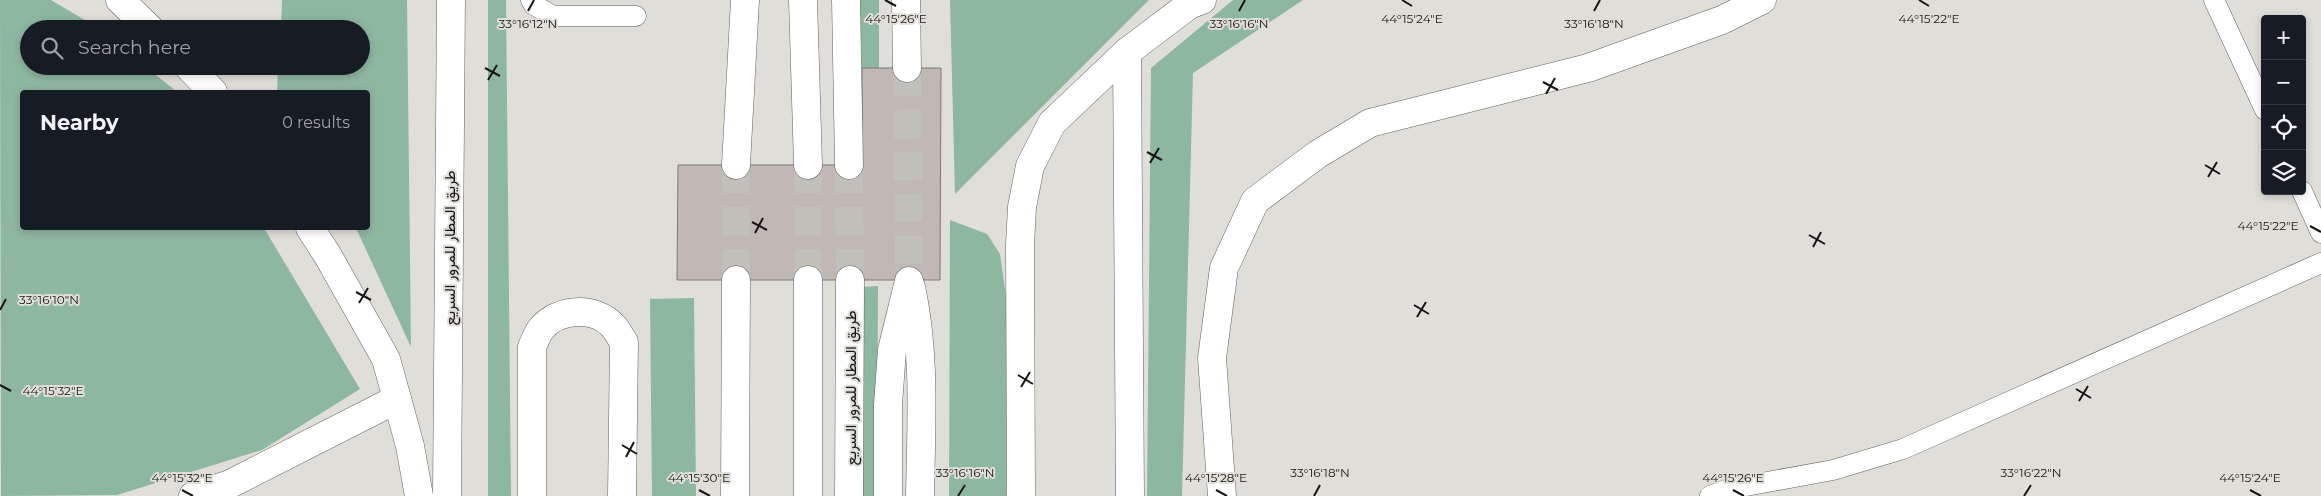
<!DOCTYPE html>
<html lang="en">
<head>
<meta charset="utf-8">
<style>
	body { margin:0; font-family:Montserrat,Vazirmatn,sans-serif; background:#242831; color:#f1f3f6 }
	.controls { position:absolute; right:15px; top:15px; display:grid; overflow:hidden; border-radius:5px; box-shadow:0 2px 8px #0003 }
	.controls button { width:45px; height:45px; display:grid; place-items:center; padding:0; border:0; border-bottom:1px solid #363941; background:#171b24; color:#f1f3f6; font:25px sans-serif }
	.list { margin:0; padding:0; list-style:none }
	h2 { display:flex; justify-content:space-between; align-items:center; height:65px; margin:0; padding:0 20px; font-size:21px }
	h2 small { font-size:16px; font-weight:400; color:#9ea1a6 }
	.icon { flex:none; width:28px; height:28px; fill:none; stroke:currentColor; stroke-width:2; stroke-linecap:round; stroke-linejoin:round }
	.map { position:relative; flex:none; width:2321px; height:496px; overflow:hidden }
	.search { position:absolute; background:#171b24; box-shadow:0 2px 8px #0003; left:20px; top:20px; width:350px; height:55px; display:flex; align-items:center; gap:12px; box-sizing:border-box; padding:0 18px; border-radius:28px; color:#9ea1a6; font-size:19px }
	.panel { position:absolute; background:#171b24; box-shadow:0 2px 8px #0003; left:20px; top:90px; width:350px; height:140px; border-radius:5px }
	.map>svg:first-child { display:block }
</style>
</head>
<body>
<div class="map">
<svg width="2321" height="496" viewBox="0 0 2321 496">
	<rect width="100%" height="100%" fill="#e0ded8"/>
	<g fill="#8eb7a0">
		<polygon points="0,0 51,0 100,29 29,29 29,66 145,66 177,92 22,92 22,228 264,228 360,389 262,450 117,495 1,496"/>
		<polygon points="282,0 407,0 411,347 356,228 368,228 368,92 277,92 278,66 361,66 361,29 281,29"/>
		<polygon points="488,0 506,0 511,496 488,496"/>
		<polygon points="860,0 879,0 879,68 862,68"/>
		<polygon points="950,0 1149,0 955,194"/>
		<polygon points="1233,0 1303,0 1193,73 1182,496 1147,496 1151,68"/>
		<polygon points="950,220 987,234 1000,254 1009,317 1006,496 949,496"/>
		<polygon points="878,286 877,496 858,496 858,287"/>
		<polygon points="694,298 696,496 652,496 650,299"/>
	</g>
	<polygon fill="#bfb8b5" stroke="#7e7875" points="862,68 941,68 940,280 677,280 678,165 862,165"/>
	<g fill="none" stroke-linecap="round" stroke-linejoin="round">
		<g stroke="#c2c0bb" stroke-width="28" stroke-dasharray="28 14" stroke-linecap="butt">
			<polyline points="907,68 909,281"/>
			<polyline points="736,165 736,280"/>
			<polyline points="808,165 808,280"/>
			<polyline points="849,165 850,280"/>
		</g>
		<g stroke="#61605a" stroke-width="21">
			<g id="lane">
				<polyline points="531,0 534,5 553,16 636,16"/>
				<polyline points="2214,0 2265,110"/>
				<polyline points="2302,191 2321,233"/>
				<polyline points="1710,496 1729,489 1833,470 1903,449 2321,263"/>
			</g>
		</g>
		<g stroke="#61605a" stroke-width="29">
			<g id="street">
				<polyline points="1127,52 1130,496"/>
				<polyline points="1021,496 1020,245 1022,207 1030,166 1052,123 1127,52 1189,5 1202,0"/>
				<polyline points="1222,496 1212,358 1224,268 1255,201 1318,154 1370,123 1588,68 1722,20 1762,0"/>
			</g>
		</g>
		<g stroke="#61605a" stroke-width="29">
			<g id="secondary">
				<polyline points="120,0 150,29"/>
				<polyline points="188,66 213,92"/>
				<polyline points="310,228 328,256 386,359 410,446 419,496"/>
				<polyline points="193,496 230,484 397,399"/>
			</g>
		</g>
		<g stroke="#61605a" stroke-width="29">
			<g id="highway">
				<polyline points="803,0 808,165"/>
				<polyline points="846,0 849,165"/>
				<polyline points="906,0 907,68"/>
				<polyline points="736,165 745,0"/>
				<polyline points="808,280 808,496"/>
				<path d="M911 287C926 356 921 426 920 496"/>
				<polyline points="447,496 451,0"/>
				<path d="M532 496V347C535 341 537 334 541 329 558 308 595 306 613 326 618 331 620 337 624 342L622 496"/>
				<polyline points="735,496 736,280"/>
				<polyline points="849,496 850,280"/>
				<polyline points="888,496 888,405 892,350 909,281"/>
			</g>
		</g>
		<use href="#lane" stroke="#fff" stroke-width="20"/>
		<use href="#street" stroke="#fff" stroke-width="28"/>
		<use href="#secondary" stroke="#fff" stroke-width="28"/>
		<use href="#highway" stroke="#fff" stroke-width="28"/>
	</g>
	<path fill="none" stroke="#171614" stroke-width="2" d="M885 0 896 6M1402 0 1412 6M1919 0 1929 6M528 11 534 0M1239 11 1245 0M1594 11 1600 0M485 68 500 76M488 80 497 65M1543 82 1558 90M1546 94 1555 78M1147 152 1162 160M1150 163 1159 148M2205 165 2220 174M2208 177 2217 162M752 222 767 230M2310 226 2321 232M755 233 763 218M1809 235 1825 244M1813 247 1821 232M356 292 371 300M359 303 368 288M1414 305 1429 314M0 310 6 299M1417 317 1426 302M1018 375 1033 384M0 385 11 391M1021 387 1030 372M2076 389 2091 398M2079 401 2088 386M622 445 637 454M626 457 634 442M182 490 193 496M699 490 710 496M1216 490 1227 496M1733 490 1744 496M2250 490 2261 496M958 496 965 485M1314 496 1320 485M2024 496 2031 485"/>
	<g text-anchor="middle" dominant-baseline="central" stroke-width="4" stroke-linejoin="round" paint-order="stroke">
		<g font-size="15" fill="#171614" stroke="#e0ded8">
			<text transform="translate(449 248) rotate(-90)">طريق المطار للمرور السريع</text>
			<text transform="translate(850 388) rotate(-90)">طريق المطار للمرور السريع</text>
		</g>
	</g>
	<g font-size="12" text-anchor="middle" fill="#171614" stroke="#e0ded8" stroke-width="4" stroke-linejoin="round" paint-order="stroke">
		<text x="896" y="23">44°15'26"E</text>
		<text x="1412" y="23">44°15'24"E</text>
		<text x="1929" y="23">44°15'22"E</text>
		<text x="528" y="28">33°16'12"N</text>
		<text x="1239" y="28">33°16'16"N</text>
		<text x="1594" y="28">33°16'18"N</text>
		<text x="2268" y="230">44°15'22"E</text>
		<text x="49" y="304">33°16'10"N</text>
		<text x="53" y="395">44°15'32"E</text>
		<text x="965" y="477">33°16'16"N</text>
		<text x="1320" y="477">33°16'18"N</text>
		<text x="2031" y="477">33°16'22"N</text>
		<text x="182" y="482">44°15'32"E</text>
		<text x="699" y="482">44°15'30"E</text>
		<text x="1216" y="482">44°15'28"E</text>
		<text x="1733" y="482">44°15'26"E</text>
		<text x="2250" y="482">44°15'24"E</text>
	</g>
</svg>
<div class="controls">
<button>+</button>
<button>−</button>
<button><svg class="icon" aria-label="locate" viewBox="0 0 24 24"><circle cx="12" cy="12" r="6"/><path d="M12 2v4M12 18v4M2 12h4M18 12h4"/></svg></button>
<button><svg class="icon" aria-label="layers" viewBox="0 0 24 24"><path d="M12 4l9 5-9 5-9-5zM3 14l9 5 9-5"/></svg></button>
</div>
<div class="search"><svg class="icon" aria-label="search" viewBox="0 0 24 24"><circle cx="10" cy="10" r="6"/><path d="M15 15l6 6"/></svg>Search here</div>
<section class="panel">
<h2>Nearby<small>0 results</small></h2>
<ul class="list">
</ul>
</section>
</div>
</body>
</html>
